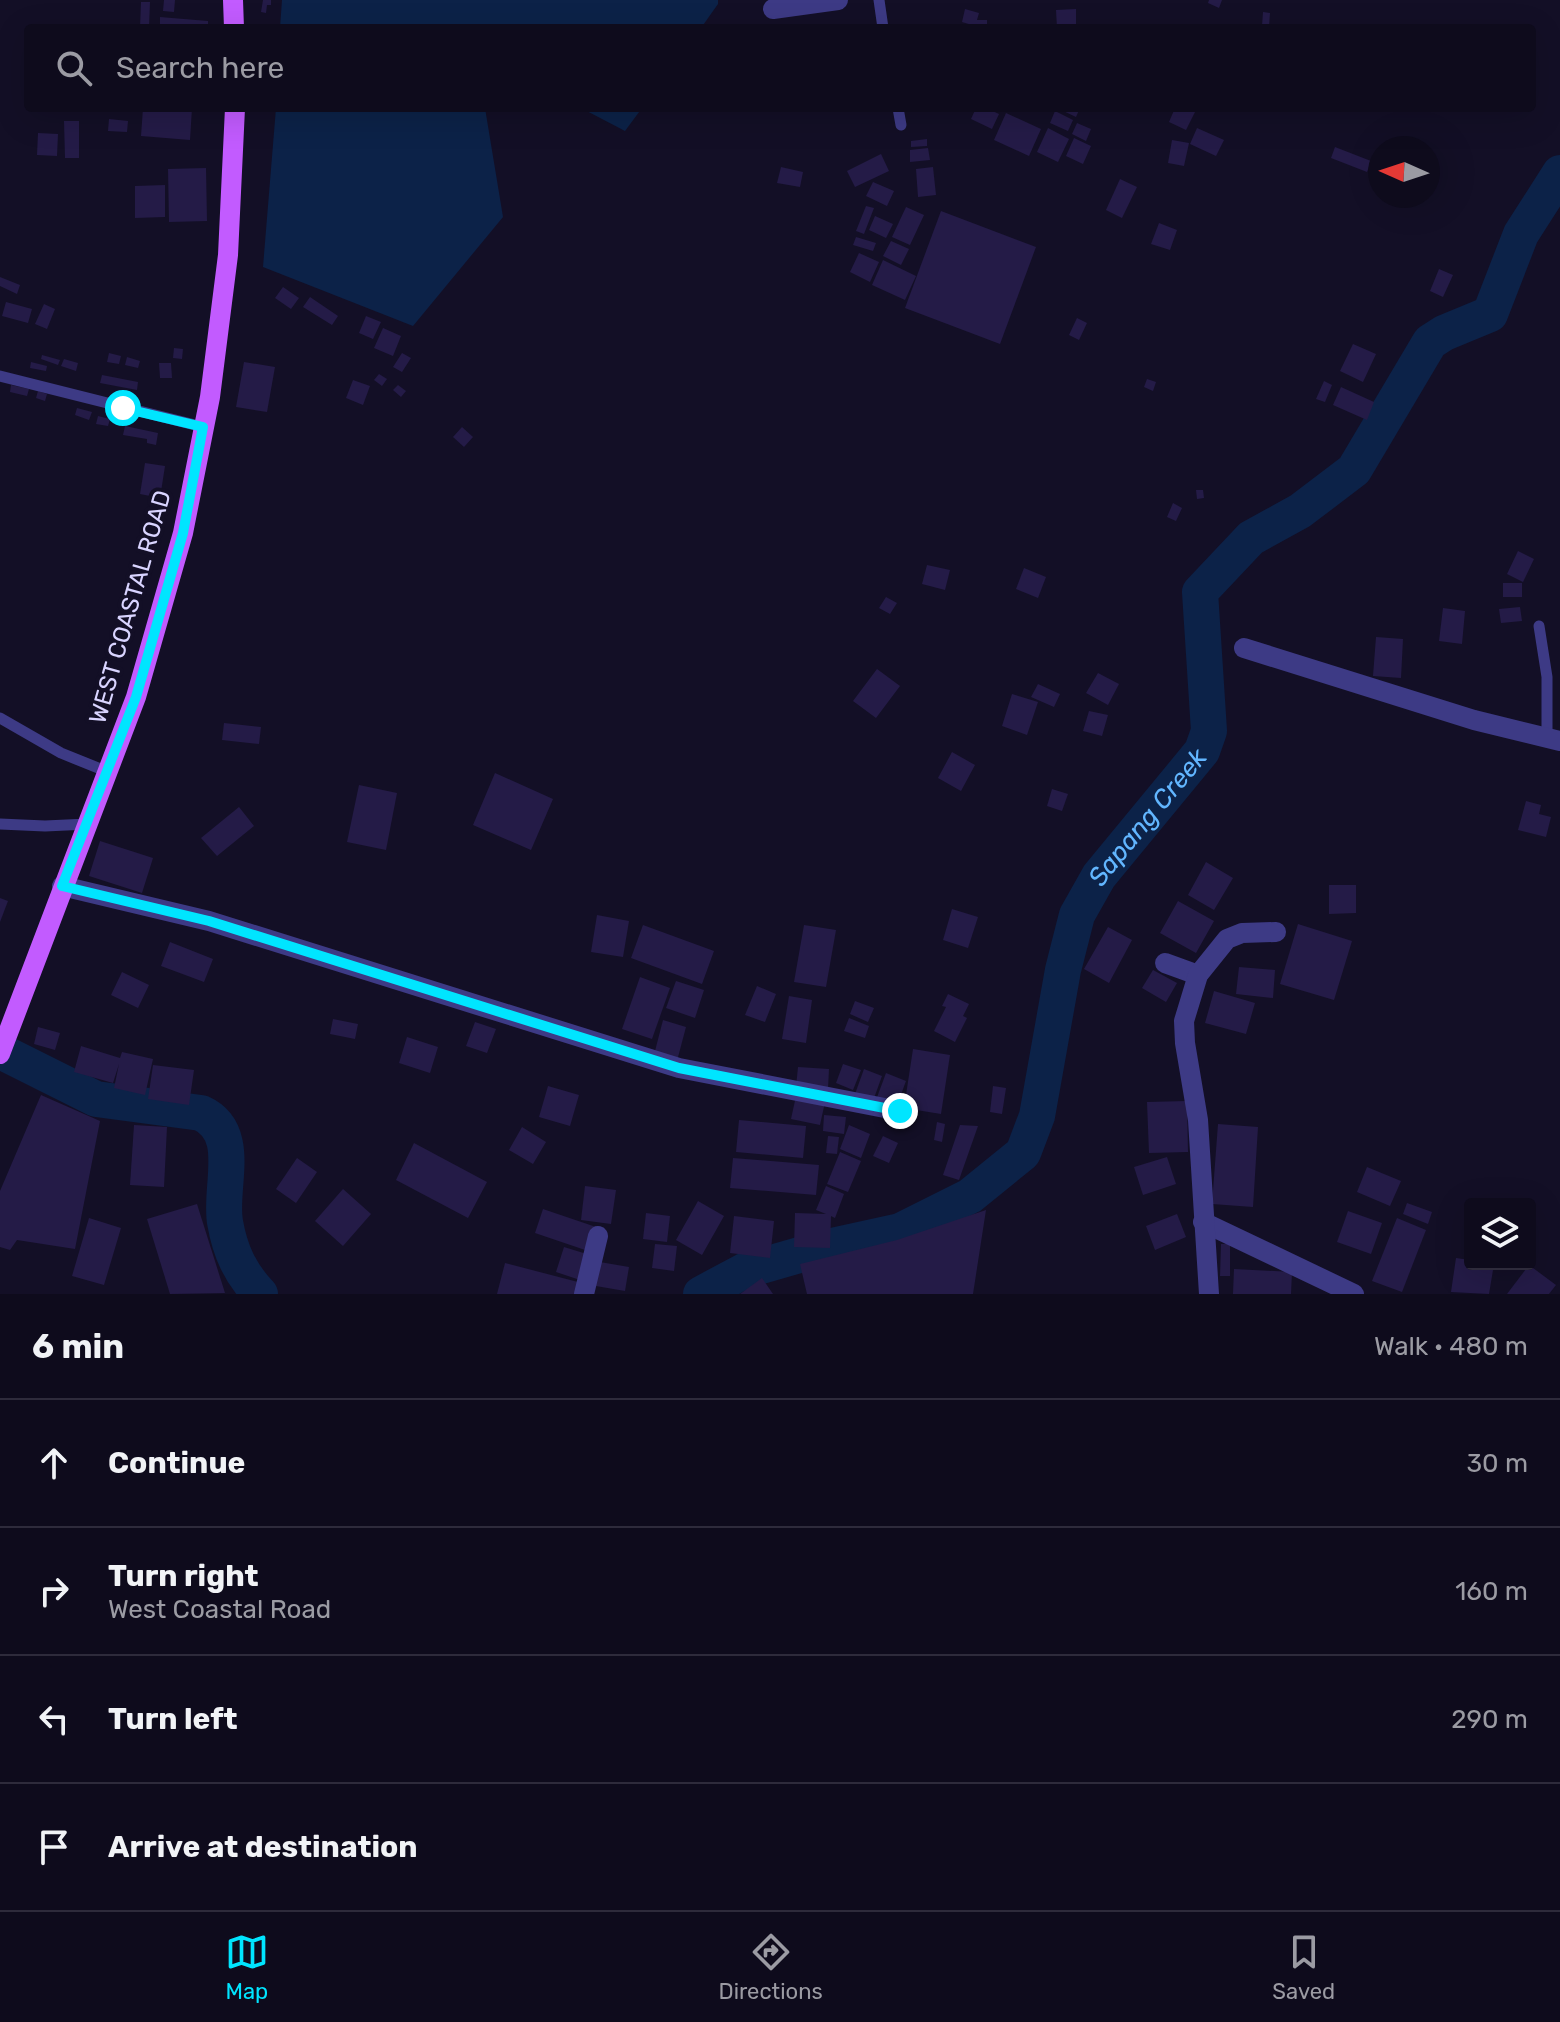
<!DOCTYPE html>
<html lang="en">
<head>
<meta charset="utf-8">
<style>
	body { margin:0; font-family:Rubik,sans-serif; background:#171425; color:#f1f3f6 }
	.controls { position:absolute; right:24px; bottom:24px; display:grid; overflow:hidden; border-radius:8px; box-shadow:0 8px 32px #0002 }
	.controls button { width:72px; height:72px; display:grid; place-items:center; padding:0; border:0; border-bottom:2px solid #2e2b3b; background:#0e0b1c; color:#f1f3f6; font:40px sans-serif }
	.compass { position:absolute; left:1368px; top:136px; width:72px; height:72px; border-radius:50%; background:#0e0b1c; box-shadow:0 8px 32px #0002; rotate:273deg }
	.stop { position:absolute; width:24px; height:24px; margin:-18px; border:6px solid #00e5ff; border-radius:50%; background:#fff }
	.stop.end { background:#00e5ff; border-color:#fff; box-shadow:0 2px 8px #0008 }
	.list { margin:0; padding:0; list-style:none }
	h2 { display:flex; justify-content:space-between; align-items:center; height:104px; margin:0; padding:0 32px; font-size:34px }
	h2 small { font-size:26px; font-weight:400; color:#9b9ba3 }
	.list li { display:grid; grid-template-columns:52px 1fr auto; gap:24px; align-items:center; box-sizing:border-box; height:128px; padding:0 32px; border-top:2px solid #2e2b3b }
	.list b { display:block; font-size:30px; white-space:nowrap }
	.list p { margin:0; font-size:26px; white-space:nowrap; color:#9b9ba3 }
	.list em { font-size:26px; font-style:normal; color:#9b9ba3 }
	.icon { flex:none; width:44px; height:44px; fill:none; stroke:currentColor; stroke-width:2; stroke-linecap:round; stroke-linejoin:round }
	.map { position:relative; flex:none; width:1560px; height:1294px; overflow:hidden }
	.search { position:absolute; background:#0e0b1c; box-shadow:0 8px 32px #0002; left:24px; right:24px; top:24px; height:88px; display:flex; align-items:center; gap:20px; box-sizing:border-box; padding:0 28px; border-radius:8px; color:#9b9ba3; font-size:30px }
	.sheet { height:616px; background:#0e0b1c }
	nav { display:flex; justify-content:space-around; align-items:center; box-sizing:border-box; height:112px; border-top:2px solid #2e2b3b; background:#0e0b1c; font-size:22px; color:#9b9ba3 }
	nav a { display:grid; justify-items:center; gap:4px }
	nav .on { color:#00e5ff }
	.map>svg:first-child { display:block }
</style>
</head>
<body>
<div class="map">
<svg width="1560" height="1294" viewBox="0 0 1560 1294">
	<rect width="100%" height="100%" fill="#130f26"/>
	<g fill="#0c2248">
		<polygon points="282,0 718,0 718,4 701,28 280,28"/>
		<polygon points="276,108 485,108 503,217 413,326 263,267"/>
		<polygon points="581,108 642,108 625,131"/>
	</g>
	<g fill="none" stroke-linecap="round" stroke-linejoin="round">
		<g stroke="#0c2248" stroke-width="36">
			<path d="M0 1051 96 1099 201 1113C243 1132 219 1187 225 1222 230 1251 240 1273 260 1294"/>
			<path id="s1" d="M701 1294 744 1271 827 1247 900 1231 970 1196 1023 1153 1037 1116 1063 970 1077 915 1099 876 1202 751 1209 731 1200 592 1251 538 1300 511 1354 470 1430 342 1444 333 1490 314 1521 234 1560 173"/>
		</g>
	</g>
	<g fill="#241b47">
		<polygon points="164,0 175,0 174,12 163,11"/>
		<polygon points="263,0 271,0 271,5 267,5 266,13 261,12"/>
		<polygon points="1209,0 1222,0 1219,8 1208,3"/>
		<polygon points="141,2 150,2 149,28 140,28"/>
		<polygon points="965,9 979,13 977,20 987,20 987,28 972,28 972,25 962,22"/>
		<polygon points="1076,9 1076,28 1057,28 1056,10"/>
		<polygon points="1263,12 1270,13 1269,27 1262,26"/>
		<polygon points="160,17 208,21 208,28 160,28"/>
		<polygon points="143,108 192,108 190,140 141,136"/>
		<polygon points="976,108 986,108 999,114 992,129 971,119"/>
		<polygon points="1057,108 1080,108 1076,117"/>
		<polygon points="1175,108 1186,108 1195,112 1186,130 1169,122"/>
		<polygon points="1055,111 1073,120 1068,131 1050,123"/>
		<polygon points="1006,113 1041,129 1029,156 994,140"/>
		<polygon points="109,119 128,121 127,132 108,131"/>
		<polygon points="64,121 79,121 79,158 65,158"/>
		<polygon points="1077,123 1091,129 1086,141 1072,134"/>
		<polygon points="1048,128 1069,139 1058,162 1037,152"/>
		<polygon points="1197,128 1224,140 1216,156 1190,144"/>
		<polygon points="38,133 58,134 57,156 37,155"/>
		<polygon points="1074,138 1091,146 1083,164 1066,156"/>
		<polygon points="927,139 927,146 911,147 911,141"/>
		<polygon points="1172,140 1189,143 1184,166 1168,163"/>
		<polygon points="1335,147 1371,161 1367,172 1331,158"/>
		<polygon points="928,148 930,160 910,162 910,150"/>
		<polygon points="881,154 889,171 855,187 847,171"/>
		<polygon points="781,167 803,172 800,187 777,183"/>
		<polygon points="933,167 936,195 918,197 916,169"/>
		<polygon points="206,168 207,221 169,222 168,169"/>
		<polygon points="1120,179 1137,187 1122,218 1106,210"/>
		<polygon points="873,182 894,191 887,206 866,196"/>
		<polygon points="165,185 165,217 135,218 135,186"/>
		<polygon points="866,206 874,208 864,234 856,231"/>
		<polygon points="906,207 924,215 910,245 892,237"/>
		<polygon points="941,211 1036,247 1000,344 905,308"/>
		<polygon points="875,216 893,224 886,238 869,230"/>
		<polygon points="1159,223 1177,230 1170,250 1151,244"/>
		<polygon points="856,237 876,243 873,251 853,245"/>
		<polygon points="891,241 909,249 901,265 883,256"/>
		<polygon points="859,253 879,262 870,282 850,272"/>
		<polygon points="883,260 916,276 905,300 872,285"/>
		<polygon points="1439,269 1453,275 1443,297 1430,291"/>
		<polygon points="0,277 20,285 17,294 0,286"/>
		<polygon points="283,287 299,298 291,309 275,298"/>
		<polygon points="310,297 338,316 332,325 303,307"/>
		<polygon points="6,302 32,309 28,323 2,316"/>
		<polygon points="44,304 55,309 47,329 35,324"/>
		<polygon points="366,316 381,322 373,339 359,333"/>
		<polygon points="1077,318 1087,323 1079,340 1069,335"/>
		<polygon points="383,328 401,336 393,356 374,348"/>
		<polygon points="1353,344 1376,354 1363,382 1340,371"/>
		<polygon points="174,348 183,349 182,359 173,358"/>
		<polygon points="109,353 121,356 119,364 107,362"/>
		<polygon points="402,353 411,358 402,372 393,367"/>
		<polygon points="42,355 60,360 58,365 41,359"/>
		<polygon points="127,357 140,361 138,368 125,365"/>
		<polygon points="64,359 78,363 76,371 61,366"/>
		<polygon points="31,362 47,366 46,371 30,368"/>
		<polygon points="244,362 275,367 267,412 236,407"/>
		<polygon points="159,363 171,363 172,378 160,378"/>
		<polygon points="379,374 387,379 382,386 374,380"/>
		<polygon points="102,375 138,382 137,390 100,383"/>
		<polygon points="1147,379 1156,382 1153,391 1144,387"/>
		<polygon points="353,380 370,386 363,405 346,398"/>
		<polygon points="1324,381 1332,385 1325,402 1316,399"/>
		<polygon points="11,385 29,389 27,396 10,392"/>
		<polygon points="398,385 406,391 401,397 393,390"/>
		<polygon points="1341,387 1374,402 1367,420 1333,405"/>
		<polygon points="38,391 47,394 45,401 36,398"/>
		<polygon points="77,408 92,412 89,420 75,415"/>
		<polygon points="98,416 110,419 108,426 96,424"/>
		<polygon points="125,426 158,433 156,445 147,443 147,439 123,435"/>
		<polygon points="462,427 473,437 464,447 453,437"/>
		<polygon points="145,463 165,466 160,498 140,494"/>
		<polygon points="1196,490 1203,490 1204,498 1197,499"/>
		<polygon points="1173,503 1182,508 1176,521 1167,517"/>
		<polygon points="1518,551 1534,559 1523,582 1507,574"/>
		<polygon points="927,565 950,570 945,590 922,584"/>
		<polygon points="1024,568 1046,577 1038,598 1016,589"/>
		<rect x="1503" y="583" width="19" height="14"/>
		<polygon points="886,597 897,603 890,614 879,608"/>
		<polygon points="1520,607 1522,621 1501,623 1499,609"/>
		<polygon points="1443,608 1465,611 1462,644 1439,641"/>
		<polygon points="1376,637 1403,639 1401,678 1373,676"/>
		<polygon points="877,669 900,686 876,718 853,701"/>
		<polygon points="1098,673 1119,684 1108,705 1086,693"/>
		<polygon points="1038,684 1060,694 1054,707 1031,697"/>
		<polygon points="1012,694 1038,702 1027,735 1002,726"/>
		<polygon points="1089,711 1108,715 1102,736 1083,731"/>
		<polygon points="224,723 261,727 259,744 222,740"/>
		<polygon points="952,752 975,765 961,791 938,778"/>
		<polygon points="495,773 553,799 531,850 473,825"/>
		<polygon points="359,785 397,793 386,850 347,842"/>
		<polygon points="1052,789 1068,794 1062,811 1047,806"/>
		<polygon points="1526,801 1541,805 1539,814 1551,817 1546,837 1518,830"/>
		<polygon points="239,807 254,826 217,856 201,838"/>
		<polygon points="100,841 153,858 142,893 89,876"/>
		<polygon points="1206,862 1233,878 1214,910 1188,895"/>
		<polygon points="1329,885 1356,885 1356,913 1329,914"/>
		<polygon points="0,898 8,901 0,922"/>
		<polygon points="1178,901 1214,921 1196,953 1160,933"/>
		<polygon points="952,909 978,917 968,948 943,940"/>
		<polygon points="597,915 629,921 623,957 591,952"/>
		<polygon points="1298,924 1352,941 1334,1000 1280,984"/>
		<polygon points="643,925 714,951 702,984 631,958"/>
		<polygon points="804,925 836,930 826,987 794,982"/>
		<polygon points="1108,927 1132,940 1109,983 1084,969"/>
		<polygon points="170,942 213,959 204,982 161,966"/>
		<polygon points="1239,967 1275,970 1273,998 1236,994"/>
		<polygon points="1153,970 1177,983 1166,1002 1142,988"/>
		<polygon points="122,972 149,985 138,1008 111,995"/>
		<polygon points="640,977 670,988 652,1039 622,1029"/>
		<polygon points="676,981 704,990 695,1018 666,1008"/>
		<polygon points="757,986 776,994 765,1022 745,1015"/>
		<polygon points="1214,991 1255,1003 1246,1034 1205,1023"/>
		<polygon points="948,994 969,1004 963,1016 967,1018 955,1042 934,1031 946,1007 942,1006"/>
		<polygon points="789,996 812,1000 806,1043 782,1039"/>
		<polygon points="855,1001 874,1008 868,1022 850,1014"/>
		<polygon points="849,1018 869,1026 865,1038 844,1031"/>
		<polygon points="333,1019 358,1024 355,1039 330,1034"/>
		<polygon points="663,1020 686,1027 677,1061 654,1055"/>
		<polygon points="475,1022 496,1029 487,1053 466,1046"/>
		<polygon points="38,1027 60,1033 55,1050 34,1044"/>
		<polygon points="407,1037 438,1047 430,1073 399,1063"/>
		<polygon points="81,1046 120,1058 122,1052 153,1059 145,1095 114,1088 119,1064 113,1083 74,1072"/>
		<polygon points="913,1049 950,1055 941,1114 904,1108"/>
		<polygon points="843,1064 861,1070 853,1090 836,1083"/>
		<polygon points="153,1065 194,1070 189,1105 148,1099"/>
		<polygon points="798,1067 829,1069 828,1089 796,1087"/>
		<polygon points="864,1069 882,1076 873,1101 855,1094"/>
		<polygon points="886,1073 906,1081 896,1108 876,1100"/>
		<polygon points="548,1086 579,1095 570,1126 539,1117"/>
		<polygon points="993,1086 1006,1088 1002,1114 990,1112"/>
		<polygon points="41,1095 100,1121 75,1249 17,1240 10,1250 0,1247 0,1191"/>
		<polygon points="796,1096 825,1102 820,1125 791,1119"/>
		<polygon points="1187,1101 1188,1152 1149,1153 1147,1102"/>
		<polygon points="824,1115 846,1117 844,1134 823,1131"/>
		<polygon points="739,1120 806,1126 803,1158 736,1152"/>
		<polygon points="937,1122 945,1124 942,1142 934,1140"/>
		<polygon points="1218,1124 1258,1127 1253,1207 1212,1204"/>
		<polygon points="134,1125 167,1127 164,1187 130,1185"/>
		<polygon points="849,1125 870,1134 861,1158 840,1149"/>
		<polygon points="960,1125 978,1126 959,1180 943,1175"/>
		<polygon points="522,1127 546,1142 533,1164 509,1150"/>
		<polygon points="828,1136 839,1137 837,1154 826,1153"/>
		<polygon points="883,1136 898,1143 889,1163 873,1156"/>
		<polygon points="414,1143 487,1182 468,1218 396,1180"/>
		<polygon points="840,1152 861,1161 848,1192 827,1184"/>
		<polygon points="1167,1157 1176,1184 1143,1195 1134,1167"/>
		<polygon points="297,1158 317,1172 296,1203 276,1189"/>
		<polygon points="733,1158 819,1165 816,1195 730,1188"/>
		<polygon points="1367,1167 1401,1181 1390,1206 1357,1192"/>
		<polygon points="585,1186 616,1190 611,1224 581,1220"/>
		<polygon points="826,1186 844,1194 835,1218 831,1216 830,1248 794,1247 795,1213 826,1214 816,1210"/>
		<polygon points="343,1189 371,1214 343,1246 315,1221"/>
		<polygon points="698,1201 724,1216 702,1255 676,1240"/>
		<polygon points="1407,1203 1432,1212 1428,1224 1403,1214"/>
		<polygon points="197,1204 225,1293 170,1294 147,1219"/>
		<polygon points="543,1209 596,1227 588,1251 535,1233"/>
		<polygon points="986,1210 973,1294 807,1294 800,1264 897,1240"/>
		<polygon points="1348,1211 1382,1223 1371,1254 1337,1242"/>
		<polygon points="646,1213 670,1216 667,1242 643,1239"/>
		<polygon points="1177,1214 1186,1237 1155,1250 1146,1226"/>
		<polygon points="734,1216 774,1221 770,1258 730,1253"/>
		<polygon points="89,1218 121,1228 104,1285 72,1276"/>
		<polygon points="1397,1218 1426,1230 1402,1292 1372,1281"/>
		<polygon points="655,1244 677,1246 674,1271 652,1268"/>
		<polygon points="1221,1244 1230,1244 1230,1276 1220,1276"/>
		<polygon points="564,1247 590,1255 583,1281 556,1272"/>
		<polygon points="1456,1258 1470,1260 1470,1264 1494,1264 1489,1294 1451,1292"/>
		<polygon points="594,1261 629,1267 625,1291 590,1285"/>
		<polygon points="505,1263 578,1282 575,1294 497,1294"/>
		<polygon points="1529,1265 1556,1285 1549,1294 1507,1294"/>
		<polygon points="1234,1269 1292,1272 1291,1294 1233,1294"/>
		<polygon points="762,1278 773,1294 740,1294"/>
	</g>
	<g fill="none" stroke-linecap="round" stroke-linejoin="round">
		<g stroke="#3d3a85" stroke-width="11">
			<polyline points="879,0 883,28"/>
			<polyline points="898,108 901,125"/>
			<polyline points="0,376 203,427"/>
			<polyline points="1539,626 1547,677 1547,737"/>
			<polyline points="0,718 61,753 108,772"/>
			<polyline points="0,824 45,826 88,824"/>
		</g>
		<g stroke="#3d3a85" stroke-width="20">
			<polyline points="773,9 838,0"/>
			<polyline points="1244,648 1474,720 1560,741"/>
			<polyline points="62,886 209,921 679,1068 900,1111"/>
			<polyline points="1165,963 1198,975"/>
			<polyline points="1203,1222 1354,1294"/>
			<polyline points="584,1294 598,1236"/>
			<polyline points="1209,1294 1198,1120 1185,1043 1184,1021 1198,975 1227,939 1242,933 1276,932"/>
		</g>
		<g stroke="#c25bff" stroke-width="20">
			<polyline points="233,0 234,28"/>
			<polyline points="0,1054 136,697 183,533 210,397 228,255 235,108"/>
		</g>
	</g>
	<g fill="none" stroke-linecap="round" stroke-linejoin="round">
		<polyline stroke="#00e5ff" stroke-width="10" points="123,408 203,427 183,533 136,697 62,886 209,921 679,1068 900,1111"/>
	</g>
	<g text-anchor="middle" dominant-baseline="central" stroke-width="8" stroke-linejoin="round" paint-order="stroke">
		<g font-size="24" fill="#d9d4ff" stroke="#130f26">
			<text transform="translate(130 607) rotate(-74)">WEST COASTAL ROAD</text>
		</g>
		<g font-size="26" font-style="italic" fill="#62b6ff" stroke="#130f26">
			<text stroke="none"><textPath href="#s1" startOffset="722">Sapang Creek</textPath></text>
		</g>
	</g>
</svg>
<div class="controls">
<button><svg class="icon" aria-label="layers" viewBox="0 0 24 24"><path d="M12 4l9 5-9 5-9-5zM3 14l9 5 9-5"/></svg></button>
</div>
<svg class="compass" viewBox="-18 -18 36 36"><path d="M0-13l5 13h-10z" fill="#e53935"/><path d="M0 13l5-13h-10z" fill="#9b9ba3"/></svg>
<div class="stop" style="left:123px;top:408px"></div>
<div class="stop end" style="left:900px;top:1111px"></div>
<div class="search"><svg class="icon" aria-label="search" viewBox="0 0 24 24"><circle cx="10" cy="10" r="6"/><path d="M15 15l6 6"/></svg>Search here</div>
</div>
<section class="sheet">
<h2>6 min<small>Walk · 480 m</small></h2>
<ul class="list">
<li><svg class="icon" aria-label="ahead" viewBox="0 0 24 24"><path d="M12 20V5M6 11l6-6 6 6"/></svg><div><b>Continue</b></div><em>30 m</em></li>
<li><svg class="icon" aria-label="right" viewBox="0 0 24 24"><path d="M7 20v-9h11M14 6l5 5-5 5"/></svg><div><b>Turn right</b><p>West Coastal Road</p></div><em>160 m</em></li>
<li><svg class="icon" aria-label="left" viewBox="0 0 24 24"><path d="M17 20v-9H6M10 6l-5 5 5 5"/></svg><div><b>Turn left</b></div><em>290 m</em></li>
<li><svg class="icon" aria-label="arrive" viewBox="0 0 24 24"><path d="M6 21V4h12l-3 4 3 4H6"/></svg><div><b>Arrive at destination</b></div></li>
</ul>
</section>
<nav>
<a class="on"><svg class="icon" aria-label="map" viewBox="0 0 24 24"><path d="M3 6l6-2 6 2 6-2v14l-6 2-6-2-6 2zM9 4v14M15 6v14"/></svg>Map</a>
<a><svg class="icon" aria-label="directions" viewBox="0 0 24 24"><path d="M12 3l9 9-9 9-9-9zM9 14v-3h6M13 9l2 2-2 2"/></svg>Directions</a>
<a><svg class="icon" aria-label="saved" viewBox="0 0 24 24"><path d="M7 4h10v16l-5-4-5 4z"/></svg>Saved</a>
</nav>
</body>
</html>
